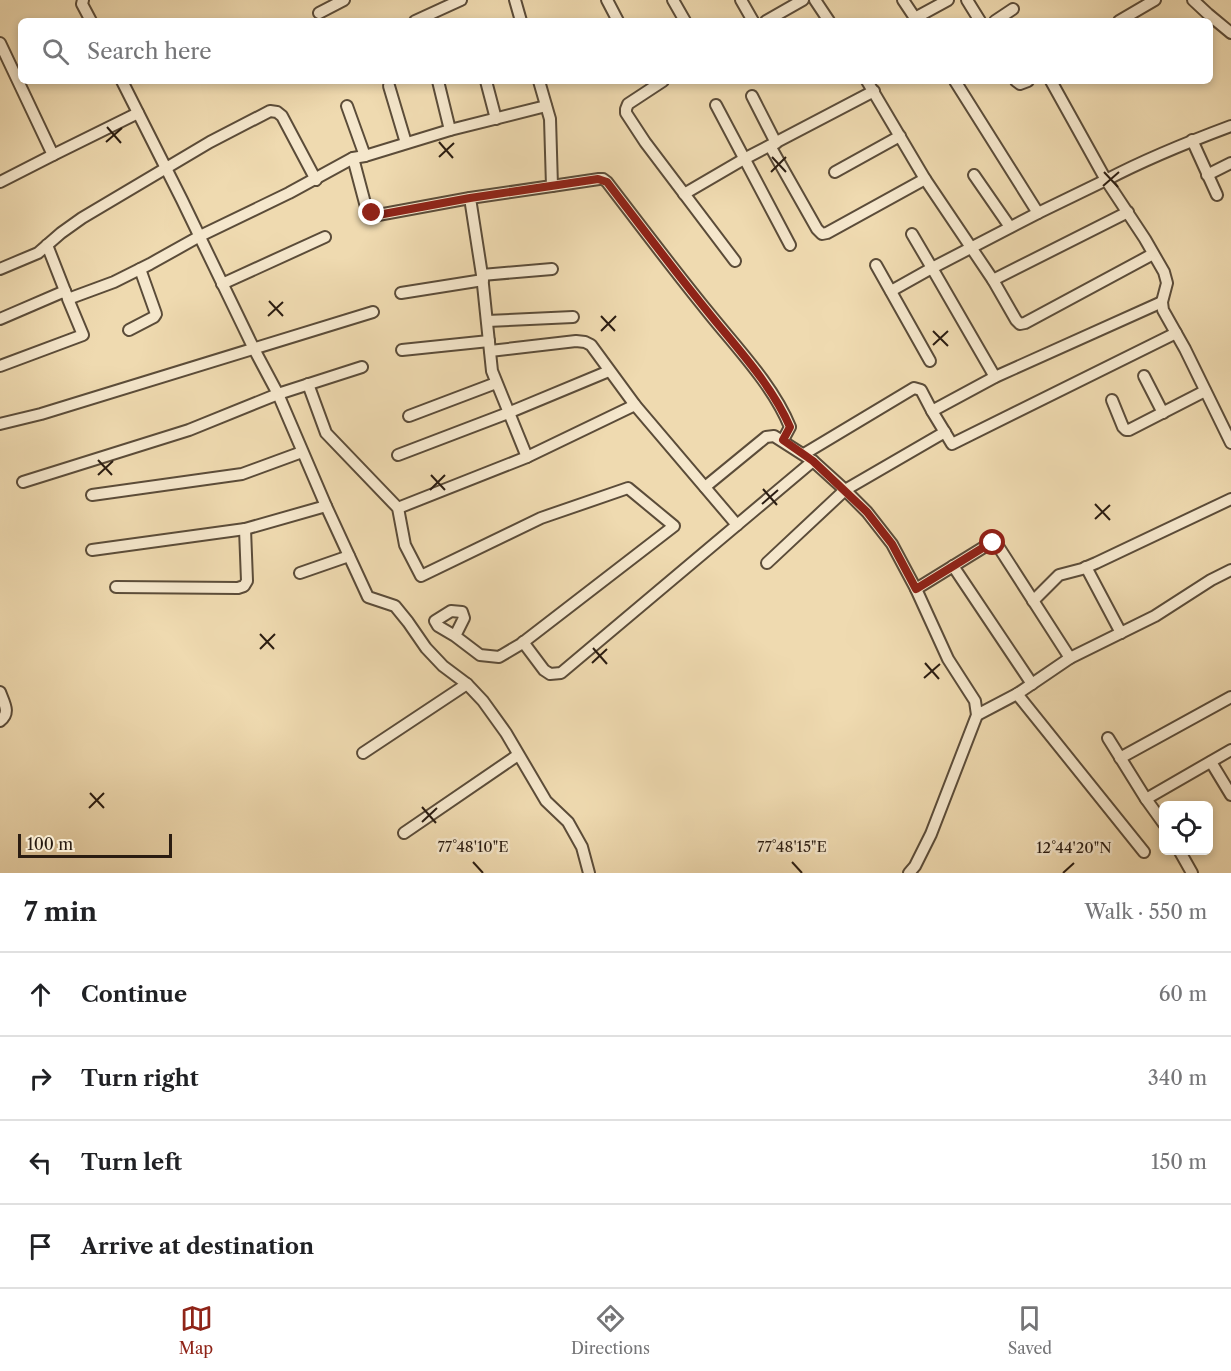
<!DOCTYPE html>
<html lang="en">
<head>
<meta charset="utf-8">
<style>
	body { margin:0; font-family:"Libre Caslon Text",serif; background:#f6f6f6; color:#202124 }
	.controls { position:absolute; right:18px; bottom:18px; display:grid; overflow:hidden; border-radius:9px; box-shadow:0 3px 9px #0003 }
	.controls button { width:54px; height:54px; display:grid; place-items:center; padding:0; border:0; border-bottom:2px solid #e0e0e0; background:#fff; color:#202124; font:30px sans-serif }
	.scale { position:absolute; left:18px; bottom:15px; width:154px; box-sizing:border-box; padding-left:6px; border:3px solid #2a1c11; border-top:0; font-size:16px; line-height:21px; white-space:nowrap; color:#2a1c11; -webkit-text-stroke:4px #f5e7cc; paint-order:stroke }
	.stop { position:absolute; width:18px; height:18px; margin:-14px; border:4px solid #8f2418; border-radius:50%; background:#fff }
	.stop.end { background:#8f2418; border-color:#fff; box-shadow:0 2px 6px #0008 }
	.list { margin:0; padding:0; list-style:none }
	h2 { display:flex; justify-content:space-between; align-items:center; height:78px; margin:0; padding:0 24px; font-size:26px }
	h2 small { font-size:20px; font-weight:400; color:#757577 }
	.list li { display:grid; grid-template-columns:39px 1fr auto; gap:18px; align-items:center; box-sizing:border-box; height:84px; padding:0 24px; border-top:2px solid #e0e0e0 }
	.list b { display:block; font-size:22px; white-space:nowrap }
	.list em { font-size:20px; font-style:normal; color:#757577 }
	.icon { flex:none; width:33px; height:33px; fill:none; stroke:currentColor; stroke-width:2; stroke-linecap:round; stroke-linejoin:round }
	.map { position:relative; flex:none; width:1231px; height:873px; overflow:hidden }
	.search { position:absolute; background:#fff; box-shadow:0 3px 9px #0003; left:18px; right:18px; top:18px; height:66px; display:flex; align-items:center; gap:15px; box-sizing:border-box; padding:0 21px; border-radius:9px; color:#757577; font-size:22px }
	.sheet { height:414px; background:#fff }
	nav { display:flex; justify-content:space-around; align-items:center; box-sizing:border-box; height:84px; border-top:2px solid #e0e0e0; background:#fff; font-size:16px; color:#757577 }
	nav a { display:grid; justify-items:center; gap:3px }
	nav .on { color:#8f2418 }
	.map>svg:first-child { display:block }
</style>
</head>
<body>
<div class="map">
<svg width="1231" height="873" viewBox="0 0 1231 873">
	<rect width="100%" height="100%" fill="#efdab0"/>
	<filter id="stains"><feTurbulence type="fractalNoise" baseFrequency=".00333" numOctaves="4"/><feColorMatrix values="0 0 0 0 .2 0 0 0 0 .09 0 0 0 0 .02 0 0 0 .5 -.17"/></filter>
	<radialGradient id="worn" r=".72"><stop offset=".6" stop-color="#630" stop-opacity="0"/><stop offset="1" stop-color="#630" stop-opacity=".3"/></radialGradient>
	<g fill="none" stroke-linecap="round" stroke-linejoin="round">
		<g stroke="#5b4c39" stroke-width="14">
			<g id="minor">
				<polyline points="83,0 82,4 91,21"/>
				<polyline points="515,0 521,21"/>
				<polyline points="607,0 618,21"/>
				<polyline points="673,0 685,21"/>
				<polyline points="741,0 753,21"/>
				<polyline points="815,0 829,21"/>
				<polyline points="903,0 917,21"/>
				<polyline points="967,0 980,21"/>
				<polyline points="1193,0 1208,14 1231,33"/>
				<polyline points="319,13 344,0"/>
				<polyline points="915,18 948,0"/>
				<polyline points="415,21 461,0"/>
				<polyline points="766,21 803,0"/>
				<polyline points="995,21 1013,9"/>
				<polyline points="1119,21 1155,0"/>
				<polyline points="0,43 53,155 138,113"/>
				<polyline points="122,81 182,200 254,349 278,394 326,506 368,597 395,606 408,622 426,648 443,666 467,684 483,701 506,733 546,801 568,822 582,847 589,873"/>
				<polyline points="438,81 450,130"/>
				<polyline points="486,81 496,119"/>
				<polyline points="663,81 628,104 626,109 626,113 645,142 735,261"/>
				<polyline points="867,81 925,179 993,280 1128,212"/>
				<polyline points="955,81 1038,213 1106,180 1051,81"/>
				<polyline points="1016,81 1020,84 1028,81"/>
				<polyline points="389,86 406,143"/>
				<polyline points="752,96 776,143"/>
				<polyline points="716,105 790,245"/>
				<polyline points="347,106 365,156"/>
				<path d="M1231 126C1188 142 1146 159 1106 180L1145 239 1164 272 1167 283 1162 302 1163 310 1185 349 1231 443"/>
				<polyline points="1192,140 1217,195"/>
				<polyline points="770,146 817,229 822,234 827,233 925,179"/>
				<polyline points="353,158 366,207 372,213 378,215 470,198"/>
				<polyline points="835,172 900,136"/>
				<polyline points="974,175 1010,227"/>
				<polyline points="1207,175 1231,163"/>
				<polyline points="0,182 53,155"/>
				<path d="M552 186 599 179H603L607 182C640 225 673 269 708 312 736 347 773 385 790 427L783 440"/>
				<polyline points="684,194 744,159 874,91"/>
				<polyline points="47,245 67,296"/>
				<polyline points="876,265 930,361"/>
				<polyline points="0,269 38,253 61,233 82,218 210,142 270,111 277,112 282,116 316,180"/>
				<polyline points="482,275 552,269"/>
				<polyline points="993,280 1016,320 1020,324 1025,323 1153,254"/>
				<polyline points="222,284 325,237"/>
				<polyline points="891,291 932,268 912,234"/>
				<polyline points="401,293 483,280"/>
				<polyline points="1162,302 995,377 932,411 952,444 1176,333"/>
				<polyline points="0,319 65,291"/>
				<polyline points="487,321 573,317"/>
				<polyline points="129,330 154,317 156,314 140,269"/>
				<polyline points="402,350 489,341"/>
				<polyline points="490,351 576,341 585,342 591,345 635,405 737,525"/>
				<polyline points="0,366 83,335 68,299 114,282 150,264 200,236 289,193 353,158 365,156 450,130 546,106"/>
				<polyline points="1144,376 1163,413"/>
				<polyline points="995,377 932,268 1038,213"/>
				<polyline points="308,384 326,433 398,508 405,545 421,576 541,518 628,488 674,526 521,644 499,657 480,655 455,636 438,626 435,621 451,611 462,612 464,618 455,636"/>
				<polyline points="1112,400 1123,427 1126,430 1129,430 1205,391"/>
				<polyline points="409,416 496,383"/>
				<polyline points="0,424 41,414 373,312"/>
				<polyline points="804,454 914,388 921,390 932,411"/>
				<polyline points="398,455 508,413 609,371"/>
				<polyline points="527,457 635,405"/>
				<polyline points="23,482 189,430 278,394 362,367"/>
				<polyline points="705,487 766,437 774,436 813,461 845,490 867,512 892,544 916,589 948,659 975,701 977,715 931,834 915,866 909,873"/>
				<polyline points="92,495 242,474 302,452"/>
				<polyline points="398,508 527,457 492,371 482,275 470,198 552,186 550,119 539,81"/>
				<polyline points="92,550 245,529 326,506"/>
				<polyline points="767,563 845,490 945,432"/>
				<polyline points="953,566 1032,684"/>
				<polyline points="1086,567 1121,633"/>
				<polyline points="300,573 349,556"/>
				<polyline points="116,587 238,588 244,586 247,581 245,529"/>
				<polyline points="916,589 989,544 993,543 998,546 1070,658"/>
				<polyline points="1033,601 1059,575 1082,569 1096,563 1231,499"/>
				<polyline points="523,642 544,670 550,674 561,673 813,461"/>
				<path d="M0 692C4 703 11 713 0 721"/>
				<polyline points="1017,694 1070,658 1155,616 1211,580 1231,570"/>
				<polyline points="977,715 1017,694 1144,852"/>
				<polyline points="1108,738 1146,799"/>
				<polyline points="363,753 467,684"/>
				<polyline points="1120,758 1231,697"/>
				<polyline points="1211,762 1231,795"/>
				<polyline points="1164,824 1146,799 1231,750"/>
				<polyline points="404,833 518,755"/>
				<polyline points="1179,850 1192,873"/>
			</g>
		</g>
		<use href="#minor" stroke="#f5e7cc" stroke-width="10"/>
	</g>
	<g fill="none" stroke-linecap="round" stroke-linejoin="round">
		<path stroke="#8f2418" stroke-width="8" d="M372 213 378 215 470 198 598 179 607 182C640 225 673 269 708 312 736 347 772 385 790 427L783 440 813 461 867 512 892 544 916 589 989 544 993 543"/>
	</g>
	<path fill="none" stroke="#2a1c11" stroke-width="2" d="M107 127 121 143M106 142 122 128M439 142 453 158M439 157 454 143M772 157 786 172M771 172 786 157M1104 172 1118 187M1103 186 1119 172M269 301 283 316M268 316 283 302M601 316 615 331M601 331 616 316M933 331 948 346M933 345 948 331M98 460 112 475M98 475 113 461M431 475 445 490M763 489 777 505M430 490 445 475M762 504 778 490M1095 504 1110 520M1095 519 1110 505M260 634 274 649M593 648 607 664M260 649 275 634M592 663 607 649M925 663 939 679M924 678 940 664M90 793 104 808M422 807 436 823M89 808 104 793M422 822 437 808M473 862 483 873M792 862 802 873M1063 873 1074 863"/>
	<g font-size="15" text-anchor="middle" fill="#2a1c11" stroke="#f5e7cc" stroke-width="5" stroke-linejoin="round" paint-order="stroke">
		<text x="473" y="852">77°48'10"E</text>
		<text x="792" y="852">77°48'15"E</text>
		<text x="1074" y="853">12°44'20"N</text>
	</g>
	<rect width="100%" height="100%" filter="url(#stains)"/>
	<rect width="100%" height="100%" fill="url(#worn)"/>
</svg>
<div class="controls">
<button><svg class="icon" aria-label="locate" viewBox="0 0 24 24"><circle cx="12" cy="12" r="6"/><path d="M12 2v4M12 18v4M2 12h4M18 12h4"/></svg></button>
</div>
<div class="scale">100 m</div>
<div class="stop" style="left:993px;top:543px"></div>
<div class="stop end" style="left:372px;top:213px"></div>
<div class="search"><svg class="icon" aria-label="search" viewBox="0 0 24 24"><circle cx="10" cy="10" r="6"/><path d="M15 15l6 6"/></svg>Search here</div>
</div>
<section class="sheet">
<h2>7 min<small>Walk · 550 m</small></h2>
<ul class="list">
<li><svg class="icon" aria-label="ahead" viewBox="0 0 24 24"><path d="M12 20V5M6 11l6-6 6 6"/></svg><div><b>Continue</b></div><em>60 m</em></li>
<li><svg class="icon" aria-label="right" viewBox="0 0 24 24"><path d="M7 20v-9h11M14 6l5 5-5 5"/></svg><div><b>Turn right</b></div><em>340 m</em></li>
<li><svg class="icon" aria-label="left" viewBox="0 0 24 24"><path d="M17 20v-9H6M10 6l-5 5 5 5"/></svg><div><b>Turn left</b></div><em>150 m</em></li>
<li><svg class="icon" aria-label="arrive" viewBox="0 0 24 24"><path d="M6 21V4h12l-3 4 3 4H6"/></svg><div><b>Arrive at destination</b></div></li>
</ul>
</section>
<nav>
<a class="on"><svg class="icon" aria-label="map" viewBox="0 0 24 24"><path d="M3 6l6-2 6 2 6-2v14l-6 2-6-2-6 2zM9 4v14M15 6v14"/></svg>Map</a>
<a><svg class="icon" aria-label="directions" viewBox="0 0 24 24"><path d="M12 3l9 9-9 9-9-9zM9 14v-3h6M13 9l2 2-2 2"/></svg>Directions</a>
<a><svg class="icon" aria-label="saved" viewBox="0 0 24 24"><path d="M7 4h10v16l-5-4-5 4z"/></svg>Saved</a>
</nav>
</body>
</html>
